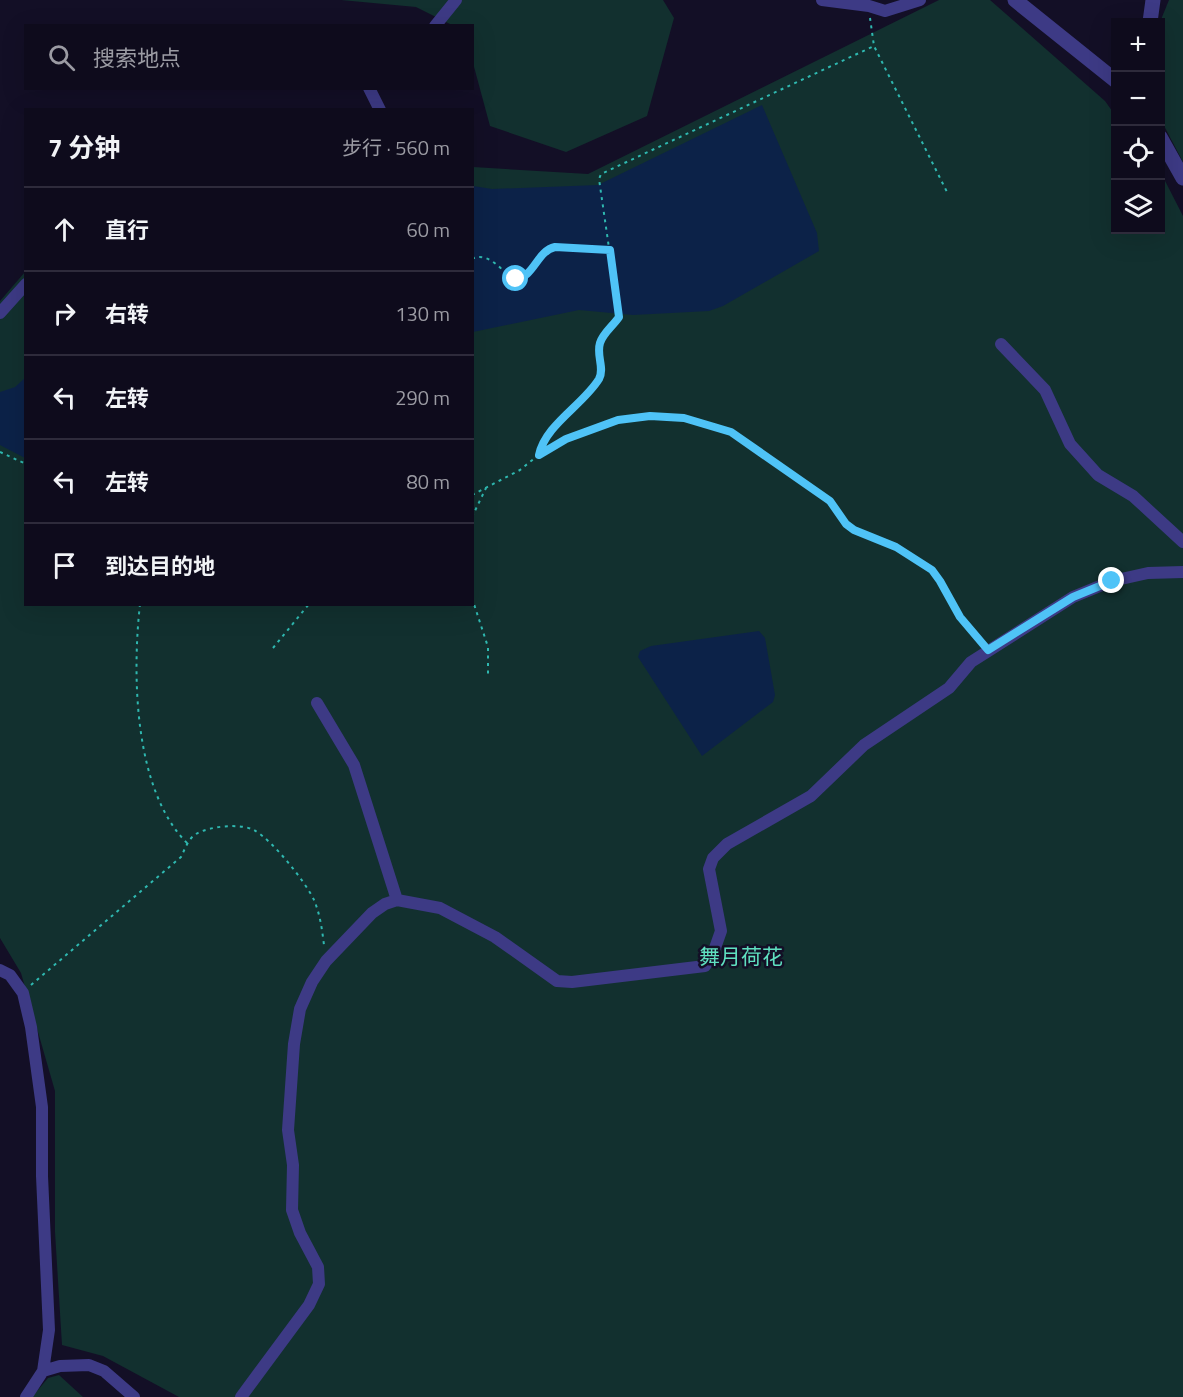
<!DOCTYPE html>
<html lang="zh">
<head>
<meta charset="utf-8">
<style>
  :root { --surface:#0e0b1c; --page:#171425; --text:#f1f3f6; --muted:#9b9ba3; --line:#2e2b3b }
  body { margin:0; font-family:"Titillium Web","Noto Sans SC",sans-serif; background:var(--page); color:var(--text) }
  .controls { position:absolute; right:18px; top:18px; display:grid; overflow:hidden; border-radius:0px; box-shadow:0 6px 24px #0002 }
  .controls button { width:54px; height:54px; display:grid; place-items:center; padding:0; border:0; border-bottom:2px solid var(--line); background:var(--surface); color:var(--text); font:30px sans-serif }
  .stop { position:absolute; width:18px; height:18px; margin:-14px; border:4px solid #4fc3f7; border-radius:50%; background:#fff }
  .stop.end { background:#4fc3f7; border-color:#fff; box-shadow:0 2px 6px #0008 }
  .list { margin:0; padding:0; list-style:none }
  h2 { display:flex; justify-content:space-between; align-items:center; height:78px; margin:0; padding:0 24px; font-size:26px }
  h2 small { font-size:20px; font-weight:400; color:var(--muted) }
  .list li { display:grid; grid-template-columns:39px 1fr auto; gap:18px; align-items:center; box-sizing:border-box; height:84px; padding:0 24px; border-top:2px solid var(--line) }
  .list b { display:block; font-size:22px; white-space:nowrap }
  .list em { font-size:20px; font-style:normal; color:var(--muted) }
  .icon { flex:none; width:33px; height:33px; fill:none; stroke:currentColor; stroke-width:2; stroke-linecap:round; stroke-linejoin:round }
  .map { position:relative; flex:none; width:1183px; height:1397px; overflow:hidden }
  .search { position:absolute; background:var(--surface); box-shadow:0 6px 24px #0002; left:24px; top:24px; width:450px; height:66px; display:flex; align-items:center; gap:15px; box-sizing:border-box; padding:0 21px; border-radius:0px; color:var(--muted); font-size:22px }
  .panel { position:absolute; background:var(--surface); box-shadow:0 6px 24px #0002; left:24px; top:108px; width:450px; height:498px; border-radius:0px }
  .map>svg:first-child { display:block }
  .green { fill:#12302f }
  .water { fill:#0c2248 }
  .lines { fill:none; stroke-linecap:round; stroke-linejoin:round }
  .path { stroke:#2fb8b0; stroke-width:2; stroke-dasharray:3 4.5; stroke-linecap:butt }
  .minor { stroke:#3d3a85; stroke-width:12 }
  .tertiary { stroke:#3d3a85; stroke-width:15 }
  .route { stroke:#4fc3f7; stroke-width:8 }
  .labels { text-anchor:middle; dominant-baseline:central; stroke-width:5; stroke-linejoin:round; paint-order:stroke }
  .park-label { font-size:21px; fill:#5fe0c0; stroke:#130f26 }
</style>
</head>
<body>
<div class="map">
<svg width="1183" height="1397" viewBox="0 0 1183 1397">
  <rect width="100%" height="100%" fill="#130f26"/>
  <path class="green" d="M341 0H663L674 18 647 116 566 152 490 126 473 63 472 26 452 25 416 7Z
    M939 0H990L1105 101 1115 115 1116 230H1160L1161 173 1183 216V1397H179L103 1356 62 1345 55 1232V1091L21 973 0 938V301L25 272 26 604H472L473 167 588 174Z
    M1169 0H1183V162L1161 120 1160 22Z
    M59 1375 83 1397H32L48 1378Z"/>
  <path class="water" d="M762 105 817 233 819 251 723 306 709 311 633 315 579 310 473 332V186L492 189 598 185Z
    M25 378V458L0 445V392L15 387Z
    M759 631 765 638 775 695 773 702 702 756 638 657 640 651 651 646Z"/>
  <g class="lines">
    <path class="path" d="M870 18 874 46 947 192
      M472 259C487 251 501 269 511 278 532 283 537 252 555 247L610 250
      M0 452 26 464
      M539 455C545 426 583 405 599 379 605 368 596 356 600 343 603 333 613 326 619 317L599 179 601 174 874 46
      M472 495 520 470 536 457 566 439 618 420 650 416 684 418 707 423 731 432 830 501 846 524 854 530 896 547 932 570 940 581 960 617 981 643
      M472 517 486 488
      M472 598 488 647V674
      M140 604C132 676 134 790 187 843
      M273 648 309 604
      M31 985 181 857C185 849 188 839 196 834 210 826 240 823 254 830 272 840 305 881 314 900 320 914 322 929 324 945"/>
    <path class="minor" d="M822 0 869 6 885 11 920 0
      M435 26 456 0
      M369 88 380 110
      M0 313 26 284
      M1001 344 1045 390 1070 444 1098 475 1133 496 1183 542
      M317 703 354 765 397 900
      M0 970 10 975 23 993 31 1027 42 1107V1176L49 1330 43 1371
      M26 1397 43 1371 60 1366 89 1365 104 1371 134 1397
      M241 1397 309 1305 319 1284 318 1267 300 1233 292 1210 293 1165 288 1130 294 1044 300 1009 312 982 326 961 372 913 385 904 397 900 440 908 495 937 557 981 572 982 705 966 715 948 721 931 709 869 713 858 727 844 811 796 864 745 949 688 971 662 1073 597 1112 581 1148 573 1183 572"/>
    <path class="tertiary" d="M1015 0 1116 81
      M1150 22 1153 0
      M1160 137 1183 178"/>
  </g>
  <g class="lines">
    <path class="route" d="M516 279C534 277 537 251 555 247L610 250 619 317C613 326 603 333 600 343 596 356 605 368 599 379 583 405 545 425 539 455L566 439 618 420 650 416 684 418 731 432 830 501 846 524 854 530 896 547 932 570 940 581 960 617 988 650 1073 597 1112 581"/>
  </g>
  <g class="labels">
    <g class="park-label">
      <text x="741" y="956">舞月荷花</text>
    </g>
  </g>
</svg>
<div class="controls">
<button>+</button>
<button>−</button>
<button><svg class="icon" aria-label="locate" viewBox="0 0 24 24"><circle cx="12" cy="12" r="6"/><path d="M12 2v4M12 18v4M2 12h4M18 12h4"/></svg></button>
<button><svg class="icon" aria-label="layers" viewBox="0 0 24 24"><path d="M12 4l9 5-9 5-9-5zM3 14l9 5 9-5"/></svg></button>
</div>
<div class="stop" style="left:516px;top:279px"></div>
<div class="stop end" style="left:1112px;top:581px"></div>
<div class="search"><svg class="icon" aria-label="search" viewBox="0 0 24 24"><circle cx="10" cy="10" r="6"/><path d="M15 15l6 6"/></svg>搜索地点</div>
<section class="panel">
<h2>7 分钟<small>步行 · 560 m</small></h2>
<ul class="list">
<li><svg class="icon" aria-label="ahead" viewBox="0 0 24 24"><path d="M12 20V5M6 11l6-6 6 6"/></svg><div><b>直行</b></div><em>60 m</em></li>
<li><svg class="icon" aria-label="right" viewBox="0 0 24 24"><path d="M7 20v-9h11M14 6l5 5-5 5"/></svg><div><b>右转</b></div><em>130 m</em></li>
<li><svg class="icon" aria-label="left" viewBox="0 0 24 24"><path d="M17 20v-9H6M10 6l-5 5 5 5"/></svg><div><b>左转</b></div><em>290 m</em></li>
<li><svg class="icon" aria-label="left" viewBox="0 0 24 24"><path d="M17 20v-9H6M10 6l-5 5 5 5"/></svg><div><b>左转</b></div><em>80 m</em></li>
<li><svg class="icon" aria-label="arrive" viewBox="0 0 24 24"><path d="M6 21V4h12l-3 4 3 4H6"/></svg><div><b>到达目的地</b></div></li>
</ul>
</section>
</div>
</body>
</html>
